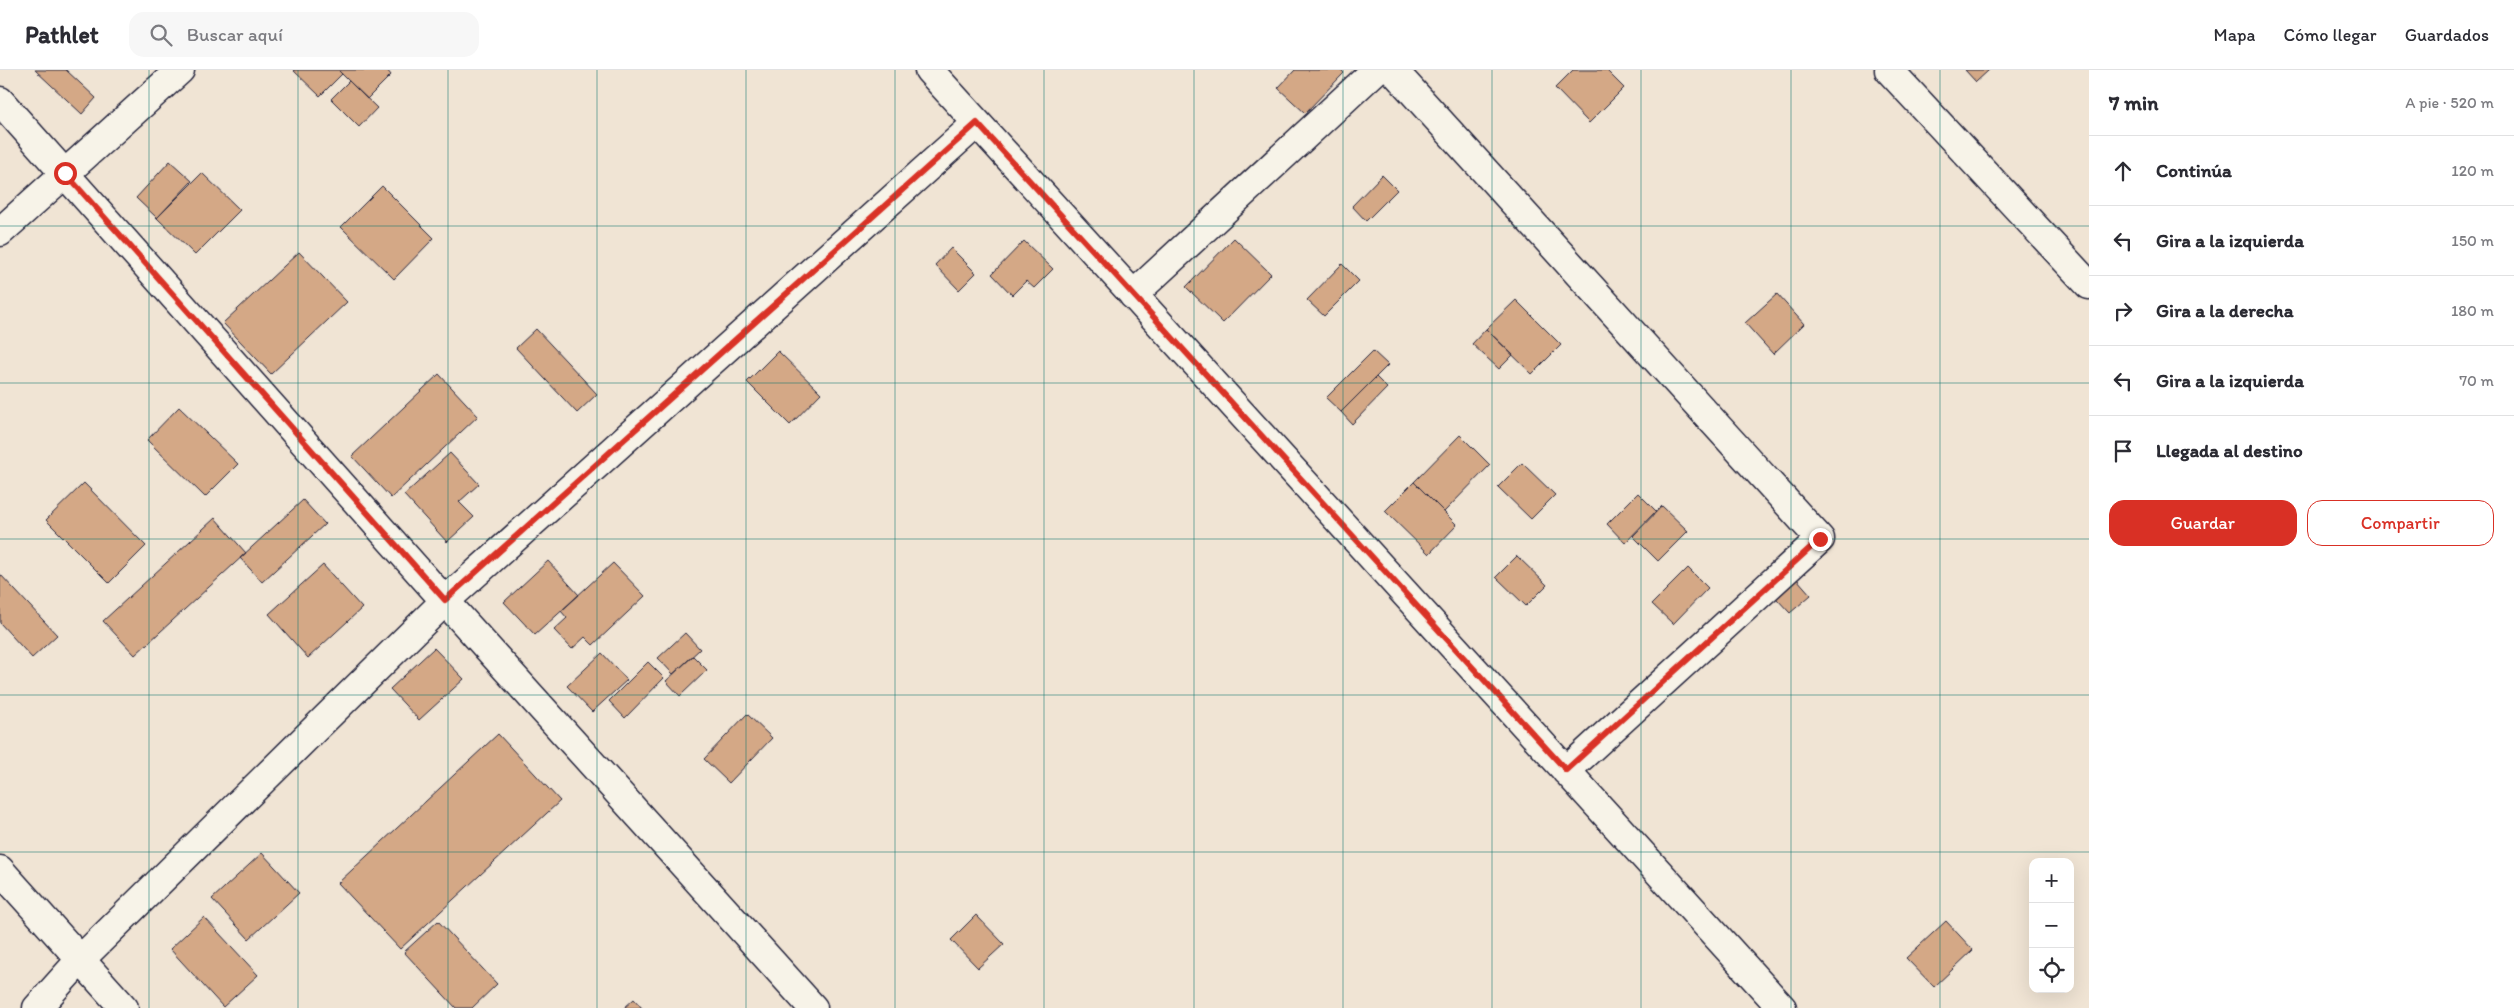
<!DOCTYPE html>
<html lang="es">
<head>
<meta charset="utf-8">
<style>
  :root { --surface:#fff; --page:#f7f7f7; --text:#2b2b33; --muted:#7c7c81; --line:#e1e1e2; --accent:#d93025 }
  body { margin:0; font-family:Itim,sans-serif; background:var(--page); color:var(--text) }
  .controls { position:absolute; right:15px; bottom:15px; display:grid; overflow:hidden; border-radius:10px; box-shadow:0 5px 20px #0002 }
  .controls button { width:45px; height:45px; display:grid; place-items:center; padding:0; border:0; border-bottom:1px solid var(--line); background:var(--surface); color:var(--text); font:25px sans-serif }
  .stop { position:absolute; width:15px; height:15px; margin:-11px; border:4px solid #d93025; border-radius:50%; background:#fff }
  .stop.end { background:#d93025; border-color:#fff; box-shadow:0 1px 5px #0008 }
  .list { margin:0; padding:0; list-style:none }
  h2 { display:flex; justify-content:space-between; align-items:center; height:65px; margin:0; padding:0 20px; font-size:21px }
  h2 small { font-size:16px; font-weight:400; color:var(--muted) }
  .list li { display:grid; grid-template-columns:32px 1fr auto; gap:15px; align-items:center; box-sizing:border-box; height:70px; padding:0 20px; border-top:1px solid var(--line) }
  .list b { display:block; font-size:19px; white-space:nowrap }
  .list em { font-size:16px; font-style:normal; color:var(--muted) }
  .actions { display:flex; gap:10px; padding:15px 20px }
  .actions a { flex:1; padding:11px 0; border:1px solid var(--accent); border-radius:15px; text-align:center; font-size:18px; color:var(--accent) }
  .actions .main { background:var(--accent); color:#fff }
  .icon { flex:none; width:28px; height:28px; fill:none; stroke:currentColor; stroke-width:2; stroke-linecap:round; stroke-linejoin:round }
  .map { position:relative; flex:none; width:2089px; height:938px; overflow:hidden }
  header { display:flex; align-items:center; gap:30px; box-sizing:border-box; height:70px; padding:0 25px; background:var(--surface); border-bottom:1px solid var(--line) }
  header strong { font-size:24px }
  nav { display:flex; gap:28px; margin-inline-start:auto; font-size:18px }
  .search { width:350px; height:45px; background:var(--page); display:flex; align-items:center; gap:12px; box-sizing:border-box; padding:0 18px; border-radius:15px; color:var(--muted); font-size:19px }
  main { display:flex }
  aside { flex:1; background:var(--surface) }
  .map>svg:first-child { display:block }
  .building { fill:#d4a886; stroke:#22223b }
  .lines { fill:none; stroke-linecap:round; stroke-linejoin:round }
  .minor-casing { stroke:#22223b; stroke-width:31 }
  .minor { stroke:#f7f3e8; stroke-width:28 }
  .route { stroke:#d93025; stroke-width:6 }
  .grid { fill:none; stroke:#0f766e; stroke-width:1; stroke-opacity:0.55 }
</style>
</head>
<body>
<header>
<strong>Pathlet</strong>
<div class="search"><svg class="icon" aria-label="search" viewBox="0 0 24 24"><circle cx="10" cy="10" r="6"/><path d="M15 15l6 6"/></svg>Buscar aquí</div>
<nav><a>Mapa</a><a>Cómo llegar</a><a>Guardados</a></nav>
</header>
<main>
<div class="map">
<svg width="2089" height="938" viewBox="0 0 2089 938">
  <rect width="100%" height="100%" fill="#f0e4d4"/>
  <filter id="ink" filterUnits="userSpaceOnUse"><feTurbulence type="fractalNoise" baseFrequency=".02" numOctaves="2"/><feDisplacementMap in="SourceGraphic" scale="10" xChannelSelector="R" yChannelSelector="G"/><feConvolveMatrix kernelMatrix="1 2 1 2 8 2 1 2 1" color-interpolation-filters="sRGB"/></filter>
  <g filter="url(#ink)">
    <path class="building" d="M35 0H66L96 28 82 44Z
      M293 0H338L342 4 320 26Z
      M338 0H387L391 5 367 29Z
      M1295 0H1341L1344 3 1305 43 1278 18Z
      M1573 0H1606L1624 18 1589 53 1555 18Z
      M1965 0H1989L1976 12Z
      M349 11 377 38 359 57 331 29Z
      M170 91 192 111 157 148 136 128Z
      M202 103 240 140 195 185 157 148Z
      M1382 105 1397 120 1366 151 1352 136Z
      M382 116 434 168 394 209 341 157Z
      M1234 168 1271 204 1223 253 1186 217Z
      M1024 171 1053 199 1034 218 1026 211 1012 225 992 204Z
      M951 178 976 203 959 220 935 195Z
      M299 182 347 232 271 304 223 253Z
      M1342 194 1359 211 1324 246 1307 230Z
      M1777 224 1804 254 1773 284 1745 253Z
      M1516 230 1561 275 1532 304 1486 259Z
      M536 259 597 324 577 343 516 278Z
      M1486 259 1513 285 1499 299 1472 274Z
      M778 281 821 323 790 355 747 312Z
      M1373 281 1388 295 1341 342 1326 328Z
      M439 304 478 346 391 428 352 386Z
      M1376 307 1387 318 1352 354 1341 342Z
      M179 337 238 394 205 427 147 370Z
      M1460 365 1490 395 1444 442 1414 412Z
      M450 383 479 414 459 432 474 447 447 472 404 425Z
      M1522 393 1555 425 1531 449 1498 417Z
      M1414 412 1457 455 1429 484 1385 441Z
      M84 413 146 476 109 513 46 450Z
      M1638 423 1656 441 1625 473 1607 454Z
      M303 430 325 454 262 512 240 488Z
      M1662 436 1688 461 1658 491 1633 466Z
      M215 448 246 483 135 585 103 551Z
      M1517 486 1547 515 1526 536 1496 507Z
      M548 491 579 525 535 565 504 532Z
      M613 493 645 526 593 575 585 567 572 579 554 560 567 548 561 541Z
      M323 495 362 538 308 588 269 544Z
      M1688 498 1708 518 1673 554 1652 534Z
      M0 504 57 565 32 588 0 553Z
      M1797 509 1811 525 1790 543 1776 528Z
      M685 563 700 579 673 604 658 588Z
      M434 578 464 609 419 650 390 619Z
      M602 583 627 610 592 642 567 616Z
      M693 586 707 600 680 626 666 611Z
      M648 592 664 608 625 648 609 631Z
      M747 644 772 668 729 713 704 689Z
      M498 664 560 731 400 879 338 813Z
      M262 783 299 823 249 869 212 829Z
      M976 845 1004 874 978 898 951 870Z
      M204 847 258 905 223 937 170 879Z
      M438 851 497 914 472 938H456L404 882Z
      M1946 851 1973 880 1934 917 1906 888Z
      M634 929 642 938H624Z"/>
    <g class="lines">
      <defs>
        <path id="minor" d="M929 0 1782 938
          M1393 0 1820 469 1566 701
          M1889 0 2089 215
          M0 31 445 531 813 938
          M0 162 180 0
          M1133 225 1376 0
          M0 800 124 938
          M37 938 81 889 445 531 977 53"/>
      </defs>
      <use href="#minor" class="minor-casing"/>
      <use href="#minor" class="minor"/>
    </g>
  </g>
  <g class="lines" filter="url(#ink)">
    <path class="route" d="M65 103 445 530 977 53 1566 700 1820 469"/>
  </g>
  <path class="grid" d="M149 0V938M298 0V938M448 0V938M597 0V938M746 0V938M895 0V938M1044 0V938M1194 0V938M1343 0V938M1492 0V938M1641 0V938M1791 0V938M1940 0V938M0 156H2089M0 313H2089M0 469H2089M0 625H2089M0 782H2089"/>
</svg>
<div class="controls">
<button>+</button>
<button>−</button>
<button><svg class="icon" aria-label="locate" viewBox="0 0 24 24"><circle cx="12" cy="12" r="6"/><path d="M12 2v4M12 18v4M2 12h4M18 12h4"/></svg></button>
</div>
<div class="stop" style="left:65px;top:103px"></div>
<div class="stop end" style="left:1820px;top:469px"></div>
</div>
<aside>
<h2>7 min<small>A pie · 520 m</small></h2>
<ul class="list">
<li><svg class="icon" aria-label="ahead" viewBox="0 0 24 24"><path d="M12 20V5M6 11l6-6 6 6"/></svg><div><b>Continúa</b></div><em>120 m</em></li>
<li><svg class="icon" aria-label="left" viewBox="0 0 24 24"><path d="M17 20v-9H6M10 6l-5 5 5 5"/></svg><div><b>Gira a la izquierda</b></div><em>150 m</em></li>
<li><svg class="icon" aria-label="right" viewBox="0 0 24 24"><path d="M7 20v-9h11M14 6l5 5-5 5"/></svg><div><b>Gira a la derecha</b></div><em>180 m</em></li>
<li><svg class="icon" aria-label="left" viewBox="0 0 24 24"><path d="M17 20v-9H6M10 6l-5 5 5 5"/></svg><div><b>Gira a la izquierda</b></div><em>70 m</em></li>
<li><svg class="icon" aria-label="arrive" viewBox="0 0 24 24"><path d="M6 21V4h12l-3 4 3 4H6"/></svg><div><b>Llegada al destino</b></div></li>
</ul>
<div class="actions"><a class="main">Guardar</a><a>Compartir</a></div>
</aside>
</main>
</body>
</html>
